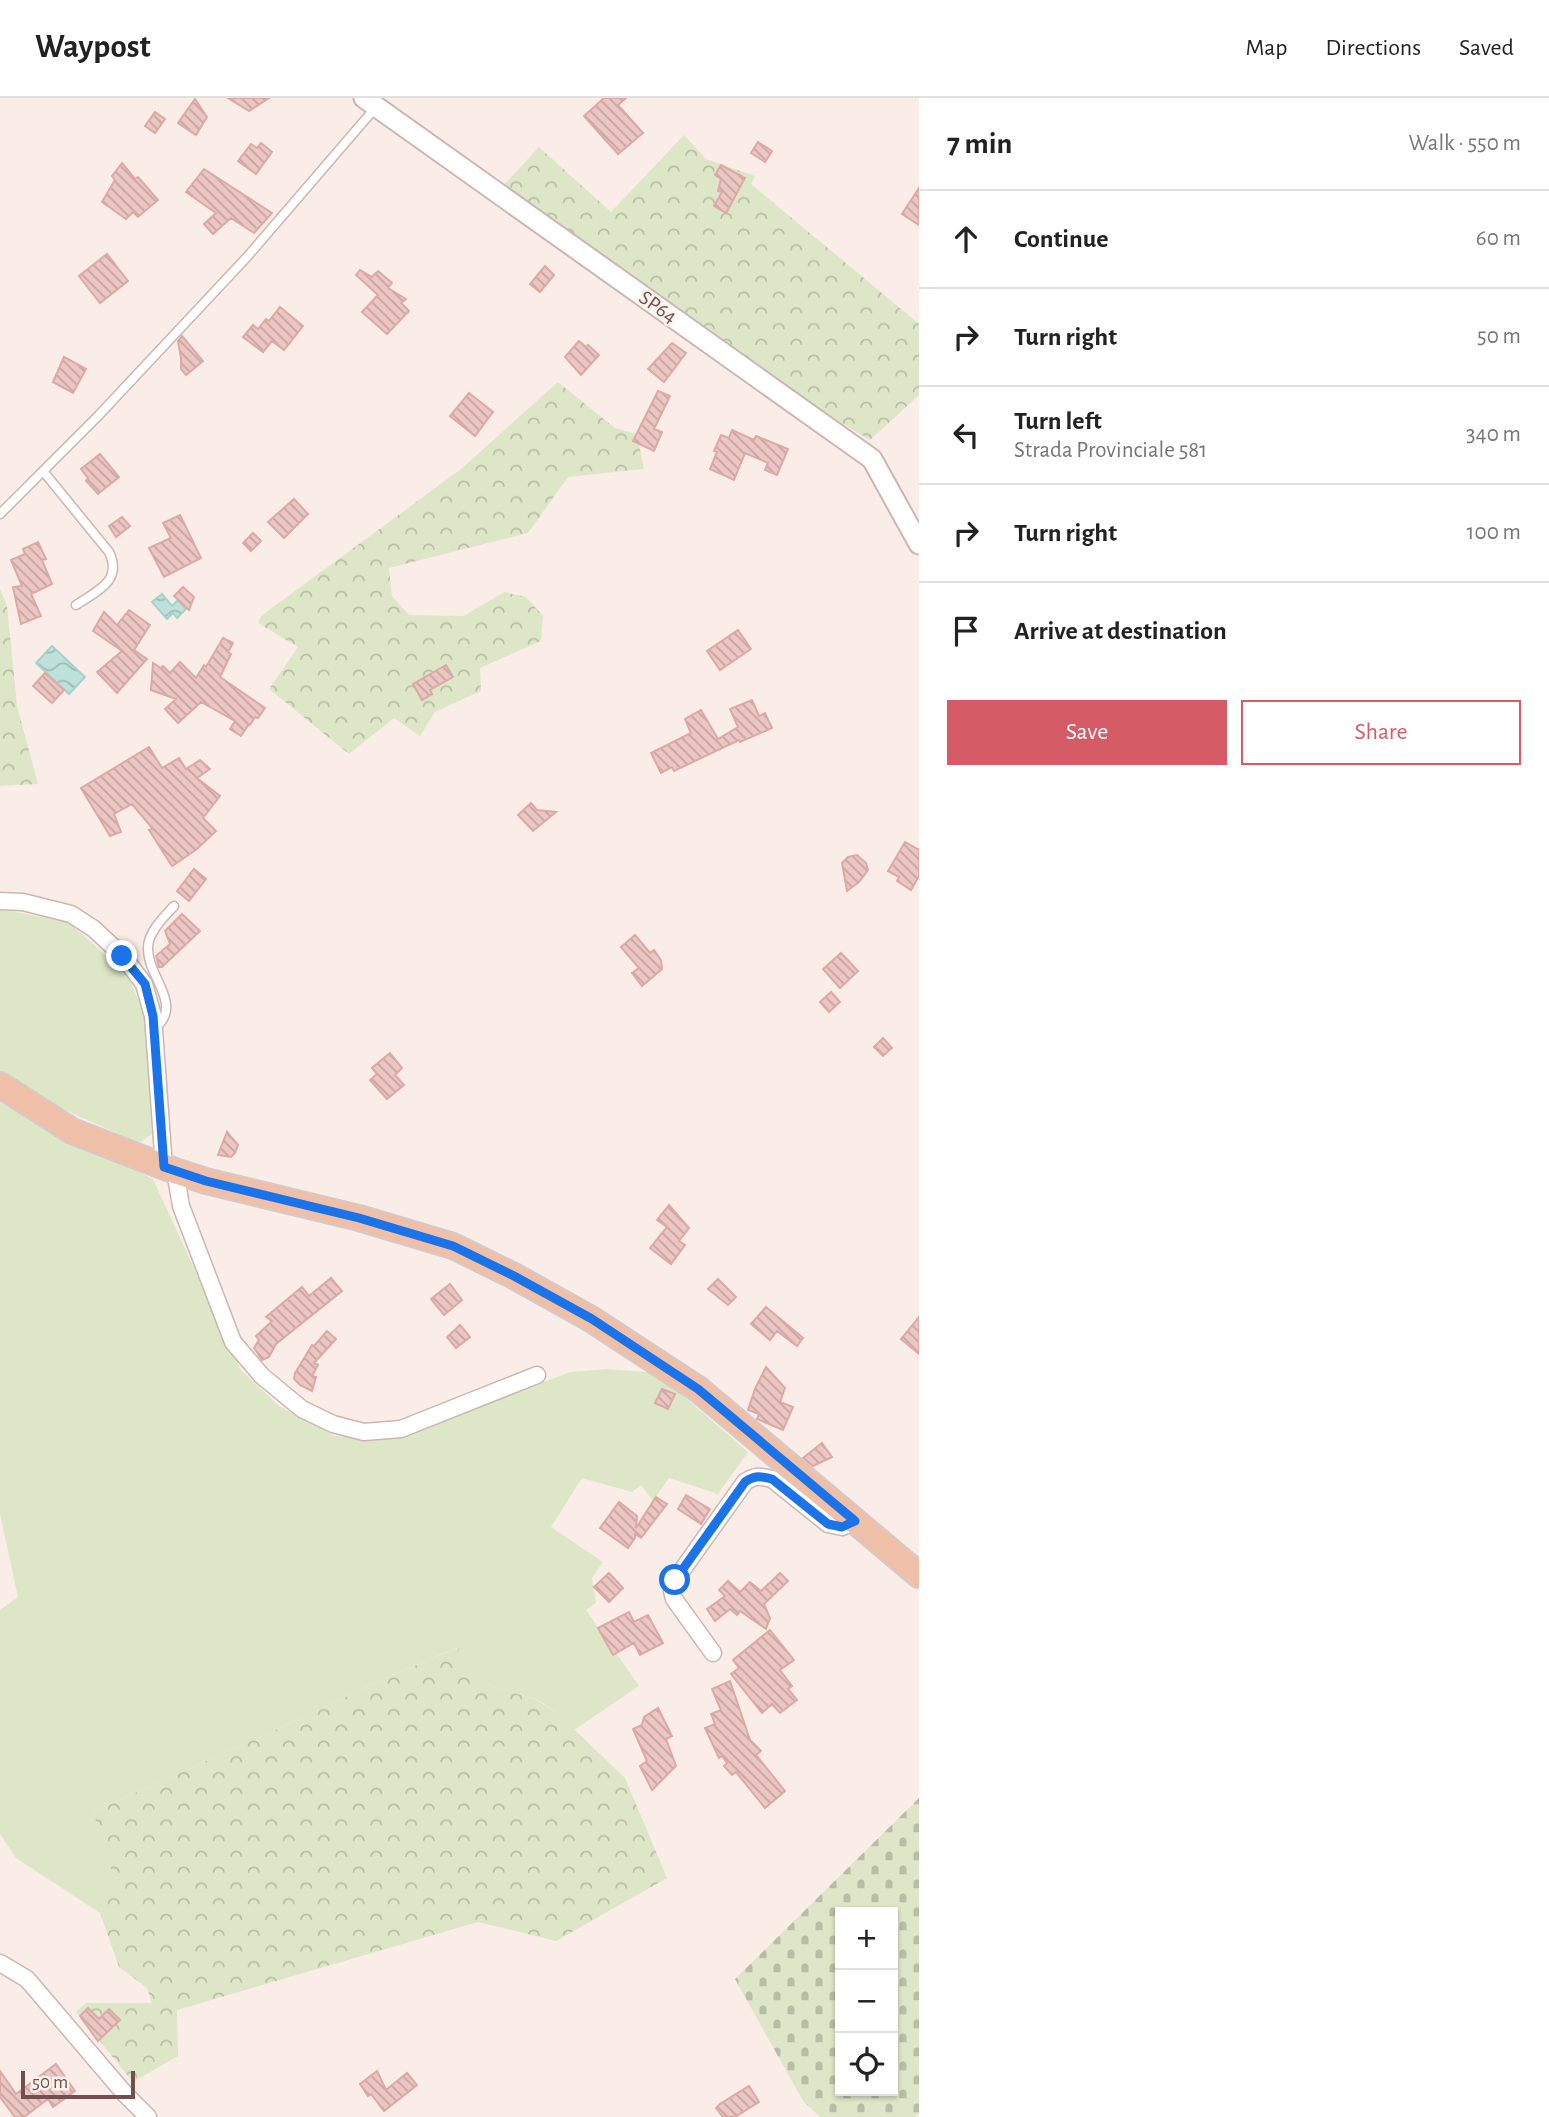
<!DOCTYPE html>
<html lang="en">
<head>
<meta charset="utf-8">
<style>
  :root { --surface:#fff; --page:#f6f6f6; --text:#222; --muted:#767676; --line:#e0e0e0; --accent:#d55c67 }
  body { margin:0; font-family:"Alegreya Sans",sans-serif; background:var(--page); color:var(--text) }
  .controls { position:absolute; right:21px; bottom:21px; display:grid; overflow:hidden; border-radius:0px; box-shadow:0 2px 5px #0004 }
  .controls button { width:63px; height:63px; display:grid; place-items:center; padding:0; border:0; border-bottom:2px solid var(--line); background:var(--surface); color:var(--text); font:35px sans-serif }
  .scale { position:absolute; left:21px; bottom:18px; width:114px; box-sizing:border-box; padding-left:7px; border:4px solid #71504f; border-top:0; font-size:19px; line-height:24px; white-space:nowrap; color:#71504f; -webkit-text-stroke:5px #fdf2ee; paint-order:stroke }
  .stop { position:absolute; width:21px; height:21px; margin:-16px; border:5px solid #1a73e8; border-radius:50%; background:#fff }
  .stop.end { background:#1a73e8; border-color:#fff; box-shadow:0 2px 7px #0008 }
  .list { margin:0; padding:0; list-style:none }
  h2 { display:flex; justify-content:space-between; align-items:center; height:91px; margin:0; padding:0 28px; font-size:30px }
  h2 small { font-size:23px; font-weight:400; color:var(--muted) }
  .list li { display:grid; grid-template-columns:46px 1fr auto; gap:21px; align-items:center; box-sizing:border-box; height:98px; padding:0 28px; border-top:2px solid var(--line) }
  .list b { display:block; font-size:26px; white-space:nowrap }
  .list p { margin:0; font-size:23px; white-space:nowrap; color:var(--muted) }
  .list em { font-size:23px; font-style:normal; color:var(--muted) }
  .actions { display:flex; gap:14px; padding:21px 28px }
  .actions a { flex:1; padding:16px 0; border:2px solid var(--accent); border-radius:0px; text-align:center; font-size:24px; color:var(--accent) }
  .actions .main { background:var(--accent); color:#fff }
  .icon { flex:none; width:38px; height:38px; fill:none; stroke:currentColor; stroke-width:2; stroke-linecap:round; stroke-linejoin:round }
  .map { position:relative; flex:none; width:919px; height:2019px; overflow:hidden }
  header { display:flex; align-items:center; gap:42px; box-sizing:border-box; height:98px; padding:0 35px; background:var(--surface); border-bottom:2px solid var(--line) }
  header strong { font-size:33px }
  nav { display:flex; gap:38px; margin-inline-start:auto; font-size:24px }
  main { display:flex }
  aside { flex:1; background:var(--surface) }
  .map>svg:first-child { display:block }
  .green { fill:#dee6c8 }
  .forest { fill:url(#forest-crowns) }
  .cemetery { fill:url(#cemetery-stones); fill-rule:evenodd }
  .water { fill:url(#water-waves); stroke:#a6d2cb; stroke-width:2 }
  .building { fill:url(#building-back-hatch); stroke:#dda9a5; stroke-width:2 }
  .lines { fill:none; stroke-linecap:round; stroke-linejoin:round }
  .service-casing { stroke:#cdb5b2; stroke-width:11 }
  .minor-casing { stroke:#cdb5b2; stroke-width:19 }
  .tertiary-casing { stroke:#cdb5b2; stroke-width:23 }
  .primary-casing { stroke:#d4caca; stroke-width:28 }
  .service { stroke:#fff; stroke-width:8 }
  .minor { stroke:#fff; stroke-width:16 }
  .tertiary { stroke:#fff; stroke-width:19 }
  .primary { stroke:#f0bfa8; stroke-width:24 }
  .route { stroke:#1a73e8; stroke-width:9 }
  .labels { text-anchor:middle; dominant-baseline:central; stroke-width:5; stroke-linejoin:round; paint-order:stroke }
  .street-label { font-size:21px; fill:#71504f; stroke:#fdf2ee }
</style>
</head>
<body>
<header>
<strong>Waypost</strong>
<nav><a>Map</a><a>Directions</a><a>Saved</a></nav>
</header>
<main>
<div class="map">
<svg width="919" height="2019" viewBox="0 0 919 2019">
  <defs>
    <pattern id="forest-crowns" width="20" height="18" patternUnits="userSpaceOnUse" patternTransform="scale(1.75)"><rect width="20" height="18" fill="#dee6c8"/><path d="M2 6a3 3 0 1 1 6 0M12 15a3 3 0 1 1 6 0" fill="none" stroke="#b8bda5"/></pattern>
    <pattern id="cemetery-stones" width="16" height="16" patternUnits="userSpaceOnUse" patternTransform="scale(1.75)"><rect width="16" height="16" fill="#dee6c8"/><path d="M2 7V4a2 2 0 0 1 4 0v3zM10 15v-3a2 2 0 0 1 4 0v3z" fill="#b8bda5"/></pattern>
    <pattern id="water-waves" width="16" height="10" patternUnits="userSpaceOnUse" patternTransform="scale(1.75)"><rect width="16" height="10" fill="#bfe1db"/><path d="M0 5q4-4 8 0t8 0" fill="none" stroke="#a0b9b4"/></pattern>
    <pattern id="building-back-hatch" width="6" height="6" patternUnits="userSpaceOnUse" patternTransform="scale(1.75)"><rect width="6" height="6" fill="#ecc6c3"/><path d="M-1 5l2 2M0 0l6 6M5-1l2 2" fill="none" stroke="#c4a3a1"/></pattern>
  </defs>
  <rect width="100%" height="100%" fill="#faede8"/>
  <path class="green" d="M0 811 68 824 127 876 144 915 152 1036 139 1045 31 997 0 975Z
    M0 1004 153 1081 241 1272 279 1308 335 1338 395 1341 570 1274 607 1271 657 1275 748 1354 718 1396 669 1380 653 1403 641 1387 632 1394 582 1380 551 1429 603 1464 592 1480 596 1505 586 1512 639 1588 574 1632 557 1615 536 1601 491 1588 458 1553 459 1549 381 1582 289 1626 93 1714 114 1776 100 1815 16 1760 0 1736V1512L18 1499 0 1416Z"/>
  <path class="forest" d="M684 37 706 61 755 78 751 86 919 226V297L870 342 726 257 503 88 539 49 611 114Z
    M558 284 615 330 637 336 644 371 568 379 528 435 389 470 392 498 409 517 464 518 504 494 526 499 543 518 541 543 480 570 481 593 435 614 420 638 394 620 349 656 269 591 298 549 258 525 261 518 461 371Z
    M0 491 7 508 17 608 38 686 0 688Z
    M460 1549 458 1553 491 1588 535 1601 557 1615 625 1680 667 1780 556 1843 478 1824 177 1912 178 1958 133 1984 76 1914 86 1905H152L147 1890 119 1869 100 1815 113 1776 93 1714 289 1626 381 1582Z"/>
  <path class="cemetery" d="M919 1700V2015L915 2019H820L803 2003 735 1881ZM840 1814H893V1993H840Z"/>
  <path class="water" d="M162 496 172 508 178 502 186 511 177 520 173 515 167 521 152 504Z
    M52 548 85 579 69 596 36 565Z"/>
  <path class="building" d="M228 0H269L249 13Z
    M604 0H626L618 7 643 35 618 56 584 18Z
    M195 1 207 19 196 37 178 25Z
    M155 14 165 21 155 35 145 28Z
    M758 44 772 53 765 64 751 55Z
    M261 45 272 54 256 76 238 63 251 46 257 50Z
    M122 65 135 81 138 79 158 102 138 119 133 114 126 121 102 104 115 82 112 78Z
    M721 67 745 80 726 115 714 108 722 94 718 93 721 81 715 77Z
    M204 71 272 115 254 135 231 120 213 136 204 126 216 115 186 94Z
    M919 90V127L902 116Z
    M107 156 128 183 100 205 79 178Z
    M545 168 554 177 540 194 530 186Z
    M360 172 372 179 378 173 392 185 388 190 406 201 401 205 409 213 387 236 362 214 378 197 356 177Z
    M280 209 303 228 284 252 272 243 263 254 243 239 253 227 258 231 266 221 269 223Z
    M182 238 203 263 186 277 181 271V260L178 243Z
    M579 243 586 249 588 247 599 257 581 277 565 259Z
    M672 245 686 255 664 284 648 271Z
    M64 259 86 271 73 295 53 284Z
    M658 293 670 298 654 331 662 334 654 353 633 343Z
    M469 295 493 314 475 338 450 318Z
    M732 332 754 342 756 338 788 351 777 377 765 372 768 365 745 355 734 382 710 371 717 354 714 353 721 337 729 340Z
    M100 356 119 379 98 396 86 383 88 380 81 371Z
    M294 401 308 416 284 440 268 424Z
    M180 417 201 460 164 479 149 450 171 440 163 425Z
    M122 419 130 428 116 439 109 428Z
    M253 435 261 443 251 453 243 445Z
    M38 444 46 461 42 462 52 486 31 496 41 518 21 526 13 489 22 488 11 462 25 456 23 451Z
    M183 489 194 499 189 512 174 498Z
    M129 512 150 527 134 552 147 561 117 595 97 574 122 553 93 533 104 514 117 527Z
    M738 532 751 551 720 572 707 553Z
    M223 540 233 545 228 554 231 556 220 579 265 610 258 620 255 619 250 627 249 626 241 638 230 631 235 623 201 604 178 625 165 611 176 601 151 592 153 565 161 570 163 568 170 575 180 564 196 580 204 567 206 569Z
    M446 567 453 579 430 592 432 596 422 602 413 586Z
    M45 575 64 592 52 605 33 588Z
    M752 602 759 618 765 615 772 630 740 644 739 642 674 673 672 669 661 675 651 655 691 635 685 621 701 612 718 641 738 629 730 611Z
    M149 649 162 670 179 660 186 671 200 662 210 671 197 680 220 698 203 720 216 733 197 751 172 768 149 732 153 731 132 706 114 716 121 734 110 738 81 690Z
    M531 705 537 712 556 714 533 733 518 717Z
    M905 744 919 752V778L911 792 897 783 899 779 888 773Z
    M857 757 866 765 868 772 859 784 847 793 842 765 848 759Z
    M194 771 206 781 189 803 177 793Z
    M182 816 200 833 162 869H159L156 858 170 846 165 833Z
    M635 837 650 855 654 852 661 862 662 871 642 888 632 875 639 870 621 849Z
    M841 855 858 873 840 890 823 871Z
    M831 894 840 904 829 914 820 904Z
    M883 940 892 950 883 958 874 949Z
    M390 955 402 970 395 977 404 987 387 1001 370 982 377 976 372 970Z
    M227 1034 238 1047 235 1055 231 1059 218 1057Z
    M669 1107 689 1130 679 1143 685 1147 671 1166 650 1150 667 1129 657 1122Z
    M331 1180 342 1193 276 1246 269 1259 262 1262 254 1250 259 1242 256 1238 272 1223 266 1219 302 1189 309 1198Z
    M718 1181 736 1199 728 1207 708 1191Z
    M450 1186 462 1202 444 1217 431 1201Z
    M766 1209 803 1240 797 1248 777 1233 770 1242 751 1226Z
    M919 1219V1256L901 1241Z
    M460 1227 470 1239 456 1250 447 1239Z
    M327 1233 336 1241 314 1265 318 1267 312 1278 316 1279 312 1293 300 1287 294 1281 295 1275 312 1247 314 1248Z
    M766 1269 785 1290 780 1304 793 1309 783 1332 757 1321 759 1316 748 1312 755 1291Z
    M662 1291 675 1296 668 1311 655 1305Z
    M822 1345 832 1359 813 1368 803 1360Z
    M686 1397 710 1411 701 1426 678 1411Z
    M656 1399 667 1406 641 1440 635 1436V1440L628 1450 600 1430 619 1404 637 1418 636 1430Z
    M609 1475 623 1490 609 1504 594 1489Z
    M780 1475 788 1483 764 1506 770 1520 766 1531 740 1513 737 1517 730 1511 715 1523 707 1511 725 1498 719 1492 728 1483 740 1494 750 1484 761 1493Z
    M629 1514 634 1524 648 1517 663 1545 640 1557 634 1545 613 1557 598 1530Z
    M770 1532 794 1562 780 1572 792 1588 788 1591 797 1602 780 1615 772 1606 762 1615 731 1576 739 1570 733 1562Z
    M730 1583 750 1642 761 1653 756 1657 785 1693 765 1710 736 1674 732 1677 724 1668 727 1665 722 1658 719 1660 705 1630 715 1626 711 1616 721 1612 712 1591Z
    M658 1610 672 1638 666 1641 676 1668 652 1692 640 1668 647 1663 633 1631 642 1627 644 1619Z
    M88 1910 99 1921 109 1911 120 1922 98 1943 80 1918Z
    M56 1966 75 1993 53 2009 48 2001 24 2019H15L0 1999V1973L16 1996Z
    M377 1973 386 1992 407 1975 417 1987 384 2013 371 1996 368 1998 360 1986Z
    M749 1988 759 2004 735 2019H723L716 2010 720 2006Z"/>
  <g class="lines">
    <defs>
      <path id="service" d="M43 373 109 454C123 483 97 493 76 507
        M0 416 99 317 247 159 376 9
        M154 931C185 907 147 879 148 850 148 834 164 819 174 808"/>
      <path id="minor" d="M0 803 23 804 71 816 94 831 123 858 144 886 153 918 164 1069
        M175 1073 181 1108 233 1244 262 1278 302 1311 333 1326 364 1334 401 1331 537 1277
        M713 1555 674 1501 672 1493 675 1482 745 1384C755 1377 760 1378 772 1381L828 1426 842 1429 855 1423
        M0 1865 27 1881 125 1996 148 2019"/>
      <path id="tertiary" d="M364 0 872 361 919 446"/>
      <path id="primary" d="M0 987 72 1033 175 1073 206 1083 359 1120 453 1148 514 1178 591 1221 698 1291 919 1477"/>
    </defs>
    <use href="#service" class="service-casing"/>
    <use href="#minor" class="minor-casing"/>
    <use href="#tertiary" class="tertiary-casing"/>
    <use href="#primary" class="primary-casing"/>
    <use href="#service" class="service"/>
    <use href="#minor" class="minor"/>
    <use href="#tertiary" class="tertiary"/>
    <use href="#primary" class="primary"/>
  </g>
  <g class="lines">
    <path class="route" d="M122 858 145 886 153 918 164 1069 206 1083 359 1120 453 1148 514 1178 592 1221 698 1291 855 1423 842 1429 828 1426 772 1381C760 1378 755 1377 745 1384L675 1482"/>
  </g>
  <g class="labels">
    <g class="street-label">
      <text transform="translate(658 209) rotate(35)">SP64</text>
    </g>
  </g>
</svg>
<div class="controls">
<button>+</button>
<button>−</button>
<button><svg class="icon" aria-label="locate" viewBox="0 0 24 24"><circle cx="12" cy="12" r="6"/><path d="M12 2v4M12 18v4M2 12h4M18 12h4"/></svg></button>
</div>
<div class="scale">50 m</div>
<div class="stop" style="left:675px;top:1482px"></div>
<div class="stop end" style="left:122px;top:858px"></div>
</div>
<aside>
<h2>7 min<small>Walk · 550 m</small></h2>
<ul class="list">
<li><svg class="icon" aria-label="ahead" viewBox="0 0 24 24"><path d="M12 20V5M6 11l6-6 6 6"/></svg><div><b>Continue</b></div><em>60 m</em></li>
<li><svg class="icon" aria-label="right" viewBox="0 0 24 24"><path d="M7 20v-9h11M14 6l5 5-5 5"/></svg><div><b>Turn right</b></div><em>50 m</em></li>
<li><svg class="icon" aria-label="left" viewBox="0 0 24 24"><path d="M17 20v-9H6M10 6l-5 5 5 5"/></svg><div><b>Turn left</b><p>Strada Provinciale 581</p></div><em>340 m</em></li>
<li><svg class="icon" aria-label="right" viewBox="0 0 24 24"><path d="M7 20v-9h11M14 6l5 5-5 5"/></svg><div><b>Turn right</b></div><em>100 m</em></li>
<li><svg class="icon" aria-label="arrive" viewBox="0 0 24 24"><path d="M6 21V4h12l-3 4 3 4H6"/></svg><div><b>Arrive at destination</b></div></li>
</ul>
<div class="actions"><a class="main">Save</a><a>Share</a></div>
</aside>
</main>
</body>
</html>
